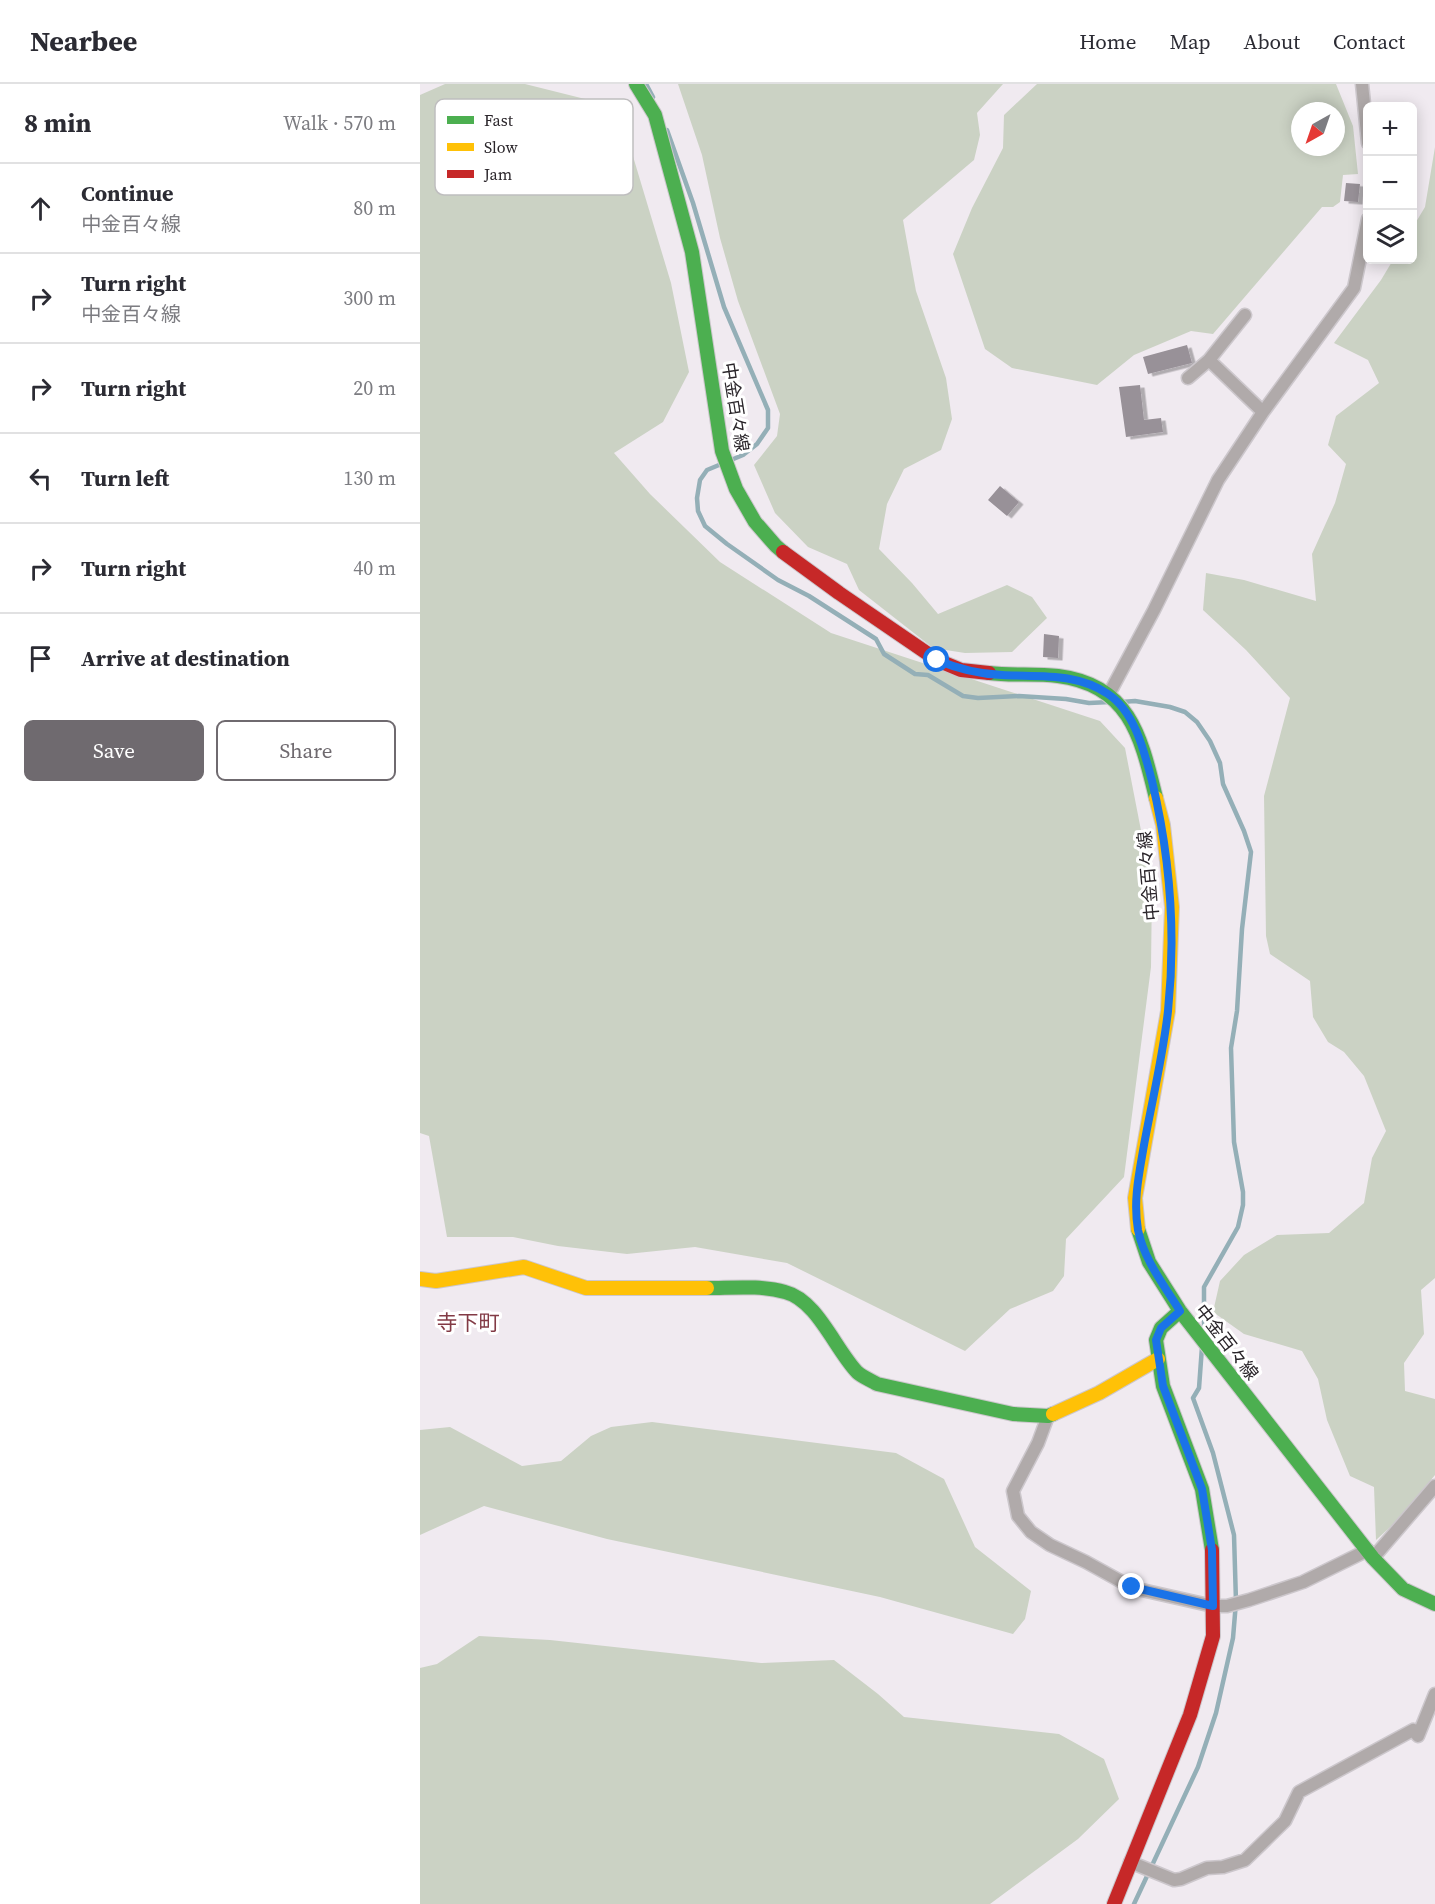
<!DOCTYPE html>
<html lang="en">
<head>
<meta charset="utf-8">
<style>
  :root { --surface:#fff; --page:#f2f2f3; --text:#2b2b33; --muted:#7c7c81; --line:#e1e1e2; --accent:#6f6a6f }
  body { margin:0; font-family:"Source Serif 4","Noto Sans JP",serif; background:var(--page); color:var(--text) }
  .controls { position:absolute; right:18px; top:18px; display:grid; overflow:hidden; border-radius:9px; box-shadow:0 3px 15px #0003 }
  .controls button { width:54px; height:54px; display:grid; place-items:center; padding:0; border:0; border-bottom:2px solid var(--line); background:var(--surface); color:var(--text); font:30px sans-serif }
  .compass { position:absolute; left:871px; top:18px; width:54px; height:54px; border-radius:50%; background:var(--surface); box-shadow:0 3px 15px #0003; rotate:220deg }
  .stop { position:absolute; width:18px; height:18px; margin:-14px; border:4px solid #1a73e8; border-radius:50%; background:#fff }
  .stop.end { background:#1a73e8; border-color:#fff; box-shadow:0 2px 6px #0008 }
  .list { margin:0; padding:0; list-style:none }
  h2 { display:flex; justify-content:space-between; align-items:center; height:78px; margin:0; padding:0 24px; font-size:26px }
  h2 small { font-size:20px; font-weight:400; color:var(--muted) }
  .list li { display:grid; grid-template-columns:39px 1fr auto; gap:18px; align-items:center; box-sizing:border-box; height:90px; padding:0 24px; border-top:2px solid var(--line) }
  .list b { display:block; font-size:22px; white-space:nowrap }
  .list p { margin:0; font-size:20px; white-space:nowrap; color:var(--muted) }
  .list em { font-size:20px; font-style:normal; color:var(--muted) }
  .actions { display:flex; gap:12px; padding:18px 24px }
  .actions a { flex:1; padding:14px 0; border:2px solid var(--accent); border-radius:9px; text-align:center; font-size:21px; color:var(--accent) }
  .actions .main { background:var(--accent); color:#fff }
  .icon { flex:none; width:33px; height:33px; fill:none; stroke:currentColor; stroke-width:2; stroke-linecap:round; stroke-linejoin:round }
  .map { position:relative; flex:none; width:1015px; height:1820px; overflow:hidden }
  header { display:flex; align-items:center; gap:36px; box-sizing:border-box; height:84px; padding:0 30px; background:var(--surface); border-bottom:2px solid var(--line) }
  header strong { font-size:28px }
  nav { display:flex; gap:33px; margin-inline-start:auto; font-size:21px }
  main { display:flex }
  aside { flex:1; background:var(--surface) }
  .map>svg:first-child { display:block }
  .forest { fill:#cbd2c4; fill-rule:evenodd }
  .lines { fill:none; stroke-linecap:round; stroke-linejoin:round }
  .stream { stroke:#94afb7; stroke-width:4.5 }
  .building { fill:#989198; filter:url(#shadow) }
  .street-casing { stroke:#ccc7cc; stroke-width:15 }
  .fast-casing { stroke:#ccc7cc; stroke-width:16 }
  .slow-casing { stroke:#ccc7cc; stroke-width:16 }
  .jam-casing { stroke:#ccc7cc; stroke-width:16 }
  .street { stroke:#b0aaaa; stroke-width:12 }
  .fast { stroke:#4caf50; stroke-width:14 }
  .slow { stroke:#ffc107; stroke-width:14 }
  .jam { stroke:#c62828; stroke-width:14 }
  .route { stroke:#1a73e8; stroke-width:8 }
  .labels { text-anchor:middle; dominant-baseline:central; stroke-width:6; stroke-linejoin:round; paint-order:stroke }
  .street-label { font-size:18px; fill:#2a252a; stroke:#fff }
  .quarter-label { font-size:21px; fill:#823a45; stroke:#fff }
  .key { fill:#fff; stroke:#bfbebf; stroke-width:1.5 }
  .key-label { font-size:16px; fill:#2a252a }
</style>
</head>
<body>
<header>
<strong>Nearbee</strong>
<nav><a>Home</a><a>Map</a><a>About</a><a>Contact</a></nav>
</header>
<main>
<aside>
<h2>8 min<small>Walk · 570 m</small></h2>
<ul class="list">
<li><svg class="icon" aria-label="ahead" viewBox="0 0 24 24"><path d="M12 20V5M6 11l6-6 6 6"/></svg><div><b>Continue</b><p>中金百々線</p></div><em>80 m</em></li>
<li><svg class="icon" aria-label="right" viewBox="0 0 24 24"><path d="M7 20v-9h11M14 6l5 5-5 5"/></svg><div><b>Turn right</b><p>中金百々線</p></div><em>300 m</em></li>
<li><svg class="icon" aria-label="right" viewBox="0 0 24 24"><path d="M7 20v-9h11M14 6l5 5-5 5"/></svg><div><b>Turn right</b></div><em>20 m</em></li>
<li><svg class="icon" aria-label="left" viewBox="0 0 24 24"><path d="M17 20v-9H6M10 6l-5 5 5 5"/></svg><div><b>Turn left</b></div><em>130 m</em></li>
<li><svg class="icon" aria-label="right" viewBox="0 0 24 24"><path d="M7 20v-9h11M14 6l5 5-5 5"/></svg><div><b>Turn right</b></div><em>40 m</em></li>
<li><svg class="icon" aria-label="arrive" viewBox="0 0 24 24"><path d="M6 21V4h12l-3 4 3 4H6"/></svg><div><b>Arrive at destination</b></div></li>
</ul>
<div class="actions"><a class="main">Save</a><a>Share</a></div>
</aside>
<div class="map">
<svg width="1015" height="1820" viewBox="0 0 1015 1820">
  <defs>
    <filter id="shadow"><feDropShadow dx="4.5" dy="2.5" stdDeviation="0" flood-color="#0004"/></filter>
  </defs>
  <rect width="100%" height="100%" fill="#f0eaf0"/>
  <path class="forest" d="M25 0H105L165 15 212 69 251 199 269 288 243 338 194 369 230 410 300 478 411 549 680 637 705 664 732 803 731 883 704 1093 646 1155 644 1192 633 1207 590 1225 545 1267 367 1179 275 1163 207 1170 138 1162 93 1153H27L9 1052 0 1049V11Z
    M258 0H583L557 29 560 51 554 76 483 136 496 207 526 294 532 335 521 366 484 385 467 420 459 465 492 499 518 530 587 501 612 513 627 534 592 568 545 569 513 564 439 506 427 480 388 463 355 429 334 381 357 352 360 330 318 217 300 154 282 71Z
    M617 0H916L933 42 938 90 923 91 920 118 913 123H902L793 250 771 247 714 271 677 301 592 284 565 265 533 170 552 124 583 64 584 31ZM880 27H916V63H880Z
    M1015 63V1194L1001 1206 1004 1250 984 1279 985 1307 1015 1315V1391L977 1437 956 1456 954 1403 930 1392 907 1336 898 1295 882 1267 824 1250 793 1228 800 1197 824 1171 857 1151 909 1149 944 1119 952 1074 966 1047 944 992 924 968 908 958 893 933 890 897 850 870 846 852 844 712 870 614 826 566 783 526 786 489 824 496 896 517 892 470 915 419 926 380 908 361 916 332 959 299 948 276 914 259 961 196 973 176H992L993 143 1005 123Z
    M232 1338 476 1369 524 1395 555 1463 611 1507 605 1535 593 1550 460 1513 187 1455 64 1422 0 1451V1346L30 1343 102 1382 141 1377 171 1352 191 1343Z
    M59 1552 130 1556 341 1579 414 1576 458 1610 484 1633 639 1650 684 1675 699 1715 658 1755 570 1820H0V1584L17 1580Z"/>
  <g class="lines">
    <path class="stream" d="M226 0 233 13
      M247 46 273 119 304 223 348 326V344L337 360 323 371 287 386 280 396 277 414 278 427 285 442 307 460 358 496 389 512 456 555 464 570 495 590 508 591 543 612 558 614 599 612 646 615 669 619 690 618
      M701 618 715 617 750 623 765 628 777 638 790 657 800 679 803 700 824 747 831 768 822 845 817 927 811 964 814 1058 823 1108V1121L818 1143 784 1203V1248
      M714 1820 778 1683 796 1629 813 1554 816 1518 814 1451 793 1369 773 1314 779 1304 782 1263"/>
  </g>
  <path class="building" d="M926 99 940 100 938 118 924 117Z
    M767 261 772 279 728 290 723 273Z
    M720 301 724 336 741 334 743 348 706 353 699 303Z
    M580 402 599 418 587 432 568 416Z
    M624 550 639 552 638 574 623 573Z"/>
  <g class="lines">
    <defs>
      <path id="street" d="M942 0 948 59
        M789 276 843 328
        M768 294 789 276 825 231
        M689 610 734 526 798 396 843 328 934 204 948 135
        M628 1332 618 1359 593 1407 598 1432 611 1448 630 1461 666 1478 713 1504 793 1522H807L829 1516 883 1498 948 1466
        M953 1474 1015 1402
        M710 1778 754 1796 761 1795 787 1784 803 1783 825 1776 865 1737 879 1708 993 1646 998 1652 1015 1610"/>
      <path id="fast" d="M216 0 235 31 272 168 302 367 316 405 335 438 356 462 363 468
        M569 589C592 592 615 589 638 592 710 601 721 653 736 714
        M718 1145 729 1178 760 1227 953 1474 983 1505 1015 1520
        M287 1204C312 1204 340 1201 365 1208 397 1216 415 1265 437 1288 442 1293 451 1296 457 1300L593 1330 628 1332 633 1330
        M760 1227 741 1244 736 1256 743 1302 782 1405 792 1466"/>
      <path id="slow" d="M718 1145 715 1114 748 927 752 823 743 741 736 714
        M0 1195 16 1197 104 1183 166 1204H287
        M633 1330 679 1309 738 1275"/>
      <path id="jam" d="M363 468 419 509 517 576 541 586 569 589
        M694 1820 770 1631 793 1552 792 1466"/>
    </defs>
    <use href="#street" class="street-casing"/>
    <use href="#fast" class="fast-casing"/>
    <use href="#slow" class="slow-casing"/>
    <use href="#jam" class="jam-casing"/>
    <use href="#street" class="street"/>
    <use href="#fast" class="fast"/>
    <use href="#slow" class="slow"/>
    <use href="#jam" class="jam"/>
  </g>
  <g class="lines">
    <path class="route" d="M517 576C538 585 559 590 582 591 618 593 656 588 688 610 715 628 724 667 732 697 750 772 756 850 748 927 743 972 732 1017 724 1061 719 1090 713 1117 718 1146 724 1176 744 1201 760 1227L741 1244 736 1256 743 1302 782 1405 792 1466 793 1522 712 1503"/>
  </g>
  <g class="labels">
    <g class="street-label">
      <text transform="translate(316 323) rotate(81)">中金百々線</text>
      <text transform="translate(728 792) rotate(-95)">中金百々線</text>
      <text transform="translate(807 1258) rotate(52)">中金百々線</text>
    </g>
    <g class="quarter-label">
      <text x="48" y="1238">寺下町</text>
    </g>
  </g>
  <rect x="15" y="15" width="198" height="96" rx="9" class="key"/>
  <rect x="27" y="32" width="27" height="8" fill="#4caf50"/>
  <rect x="27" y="59" width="27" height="8" fill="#ffc107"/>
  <rect x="27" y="86" width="27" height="8" fill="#c62828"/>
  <g class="key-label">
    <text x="64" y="42">Fast</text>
    <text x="64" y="69">Slow</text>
    <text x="64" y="96">Jam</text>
  </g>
</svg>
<div class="controls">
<button>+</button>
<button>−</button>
<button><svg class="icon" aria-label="layers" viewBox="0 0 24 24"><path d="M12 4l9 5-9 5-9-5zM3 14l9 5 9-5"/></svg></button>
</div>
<svg class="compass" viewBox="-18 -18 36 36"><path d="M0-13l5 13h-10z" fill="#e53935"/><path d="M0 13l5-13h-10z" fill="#7c7c81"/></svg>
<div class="stop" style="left:517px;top:576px"></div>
<div class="stop end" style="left:712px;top:1503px"></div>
</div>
</main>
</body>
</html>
